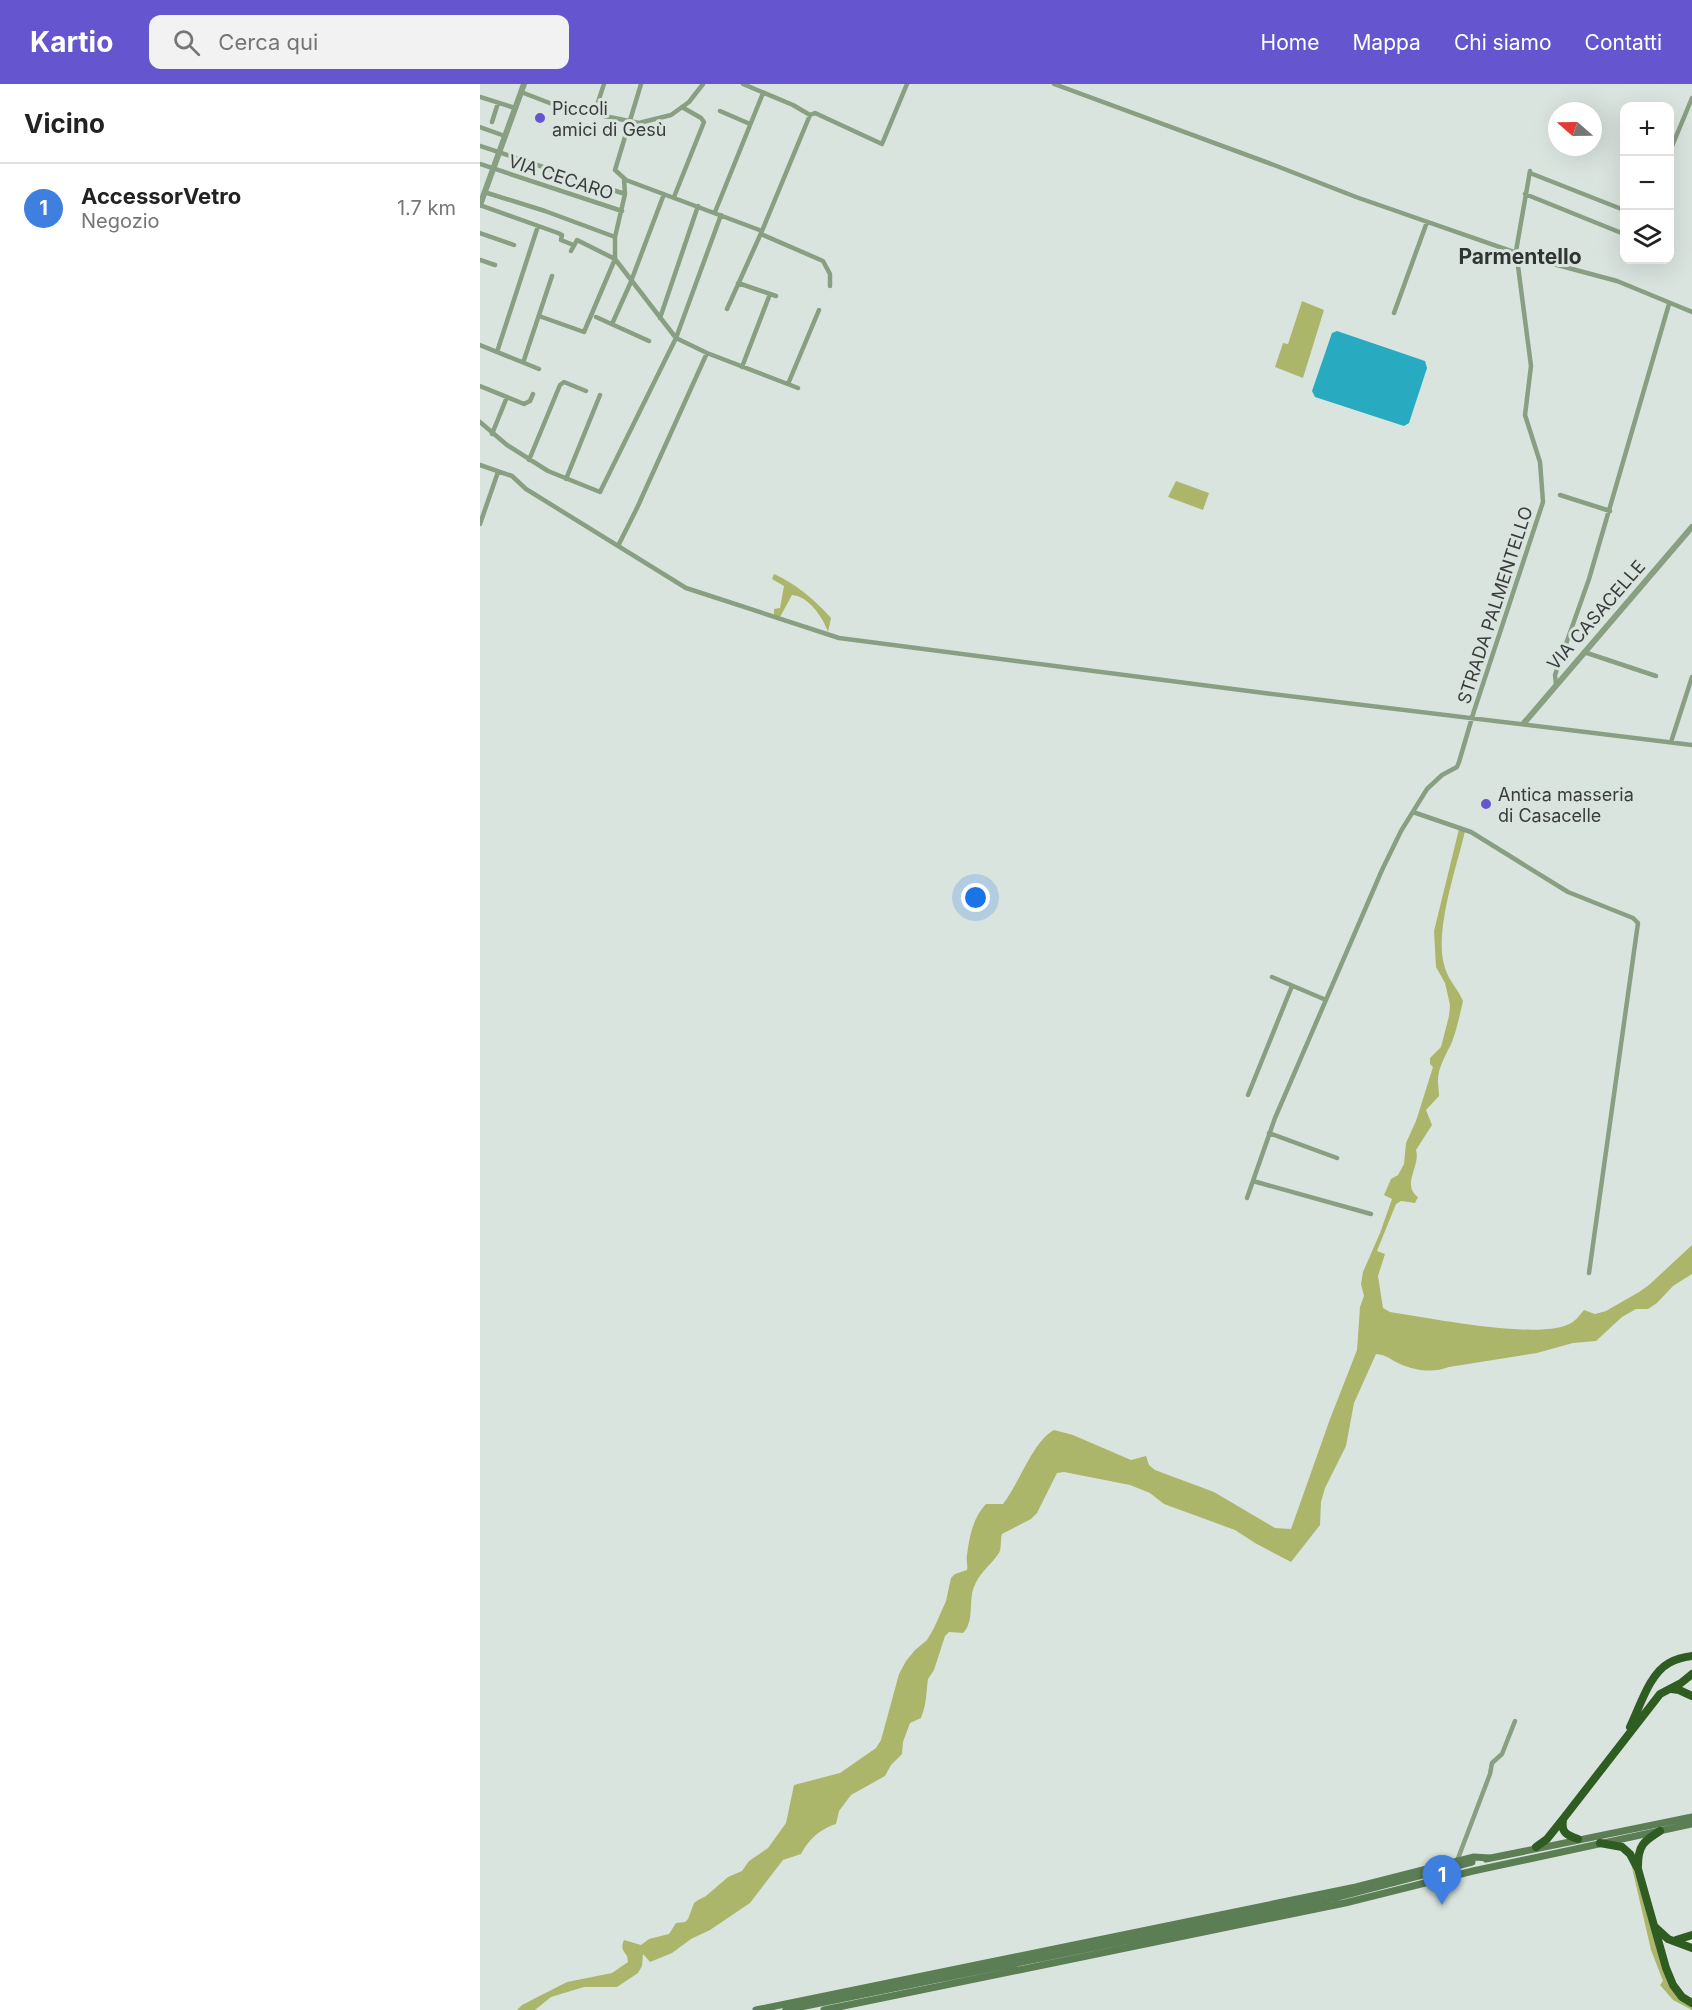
<!DOCTYPE html>
<html lang="it">
<head>
<meta charset="utf-8">
<style>
  :root { --surface:#fff; --page:#f2f2f2; --text:#222; --muted:#767676; --line:#e0e0e0; --accent:#6556cf }
  body { margin:0; font-family:Inter,sans-serif; background:var(--page); color:var(--text) }
  .controls { position:absolute; right:18px; top:18px; display:grid; overflow:hidden; border-radius:12px; box-shadow:0 6px 24px #0002 }
  .controls button { width:54px; height:54px; display:grid; place-items:center; padding:0; border:0; border-bottom:2px solid var(--line); background:var(--surface); color:var(--text); font:30px sans-serif }
  .compass { position:absolute; left:1068px; top:18px; width:54px; height:54px; border-radius:50%; background:var(--surface); box-shadow:0 6px 24px #0002; rotate:290deg }
  .you { position:absolute; left:496px; top:814px; width:21px; height:21px; margin:-15px; border:4px solid #fff; border-radius:50%; background:#1a73e8; box-shadow:0 0 0 9px #1a73e833 }
  .badge { display:grid; place-items:center; width:39px; height:39px; border-radius:50%; background:var(--accent); color:#fff; font-size:20px; font-weight:700 }
  .pin { position:absolute; translate:-50% -50px; filter:drop-shadow(0 2px 3px #0008) }
  .pin::after { content:''; position:absolute; top:32px; width:21px; height:18px; background:inherit; clip-path:polygon(0 0,100% 0,50% 100%) }
  .list { margin:0; padding:0; list-style:none }
  h2 { display:flex; justify-content:space-between; align-items:center; height:78px; margin:0; padding:0 24px; font-size:26px }
  h2 small { font-size:20px; font-weight:400; color:var(--muted) }
  .list li { display:grid; grid-template-columns:39px 1fr auto; gap:18px; align-items:center; box-sizing:border-box; height:90px; padding:0 24px; border-top:2px solid var(--line) }
  .list b { display:block; font-size:22px; white-space:nowrap }
  .list p { margin:0; font-size:20px; white-space:nowrap; color:var(--muted) }
  .list em { font-size:20px; font-style:normal; color:var(--muted) }
  .icon { flex:none; width:33px; height:33px; fill:none; stroke:currentColor; stroke-width:2; stroke-linecap:round; stroke-linejoin:round }
  .map { position:relative; flex:none; width:1212px; height:1926px; overflow:hidden }
  header { display:flex; align-items:center; gap:36px; box-sizing:border-box; height:84px; padding:0 30px; background:var(--accent); color:#fff }
  header strong { font-size:28px }
  nav { display:flex; gap:33px; margin-inline-start:auto; font-size:21px }
  .search { width:420px; height:54px; background:var(--page); display:flex; align-items:center; gap:15px; box-sizing:border-box; padding:0 21px; border-radius:12px; color:var(--muted); font-size:22px }
  main { display:flex }
  aside { flex:1; background:var(--surface) }
  .map>svg:first-child { display:block }
  .green { fill:#acb66b }
  .water { fill:#28aac0 }
  .lines { fill:none; stroke-linecap:round; stroke-linejoin:round }
  .minor { stroke:#889f82; stroke-width:4.5 }
  .tertiary { stroke:#889f82; stroke-width:6 }
  .secondary { stroke:#5c7e54; stroke-width:7 }
  .trunk { stroke:#2e5c21; stroke-width:8 }
  .secondary-bridge { stroke:#5c7e54; stroke-width:7 }
  .poi-dot { fill:#6556cf; stroke:#dae4df; stroke-width:2 }
  .labels { text-anchor:middle; dominant-baseline:central; stroke-width:6; stroke-linejoin:round; paint-order:stroke }
  .poi-label { font-size:18px; fill:#393d3b; stroke:#dae4df; text-anchor:start }
  .street-label { font-size:18px; fill:#393d3b; stroke:#dae4df }
  .quarter-label { font-size:21px; font-weight:bold; fill:#2f3632; stroke:#dae4df }
</style>
</head>
<body>
<header>
<strong>Kartio</strong>
<div class="search"><svg class="icon" aria-label="search" viewBox="0 0 24 24"><circle cx="10" cy="10" r="6"/><path d="M15 15l6 6"/></svg>Cerca qui</div>
<nav><a>Home</a><a>Mappa</a><a>Chi siamo</a><a>Contatti</a></nav>
</header>
<main>
<aside>
<h2>Vicino<small></small></h2>
<ul class="list">
<li><span class="badge" style="background:#3f7fe0">1</span><div><b>AccessorVetro</b><p>Negozio</p></div><em>1.7 km</em></li>
</ul>
</aside>
<div class="map">
<svg width="1212" height="1926" viewBox="0 0 1212 1926">
  <rect width="100%" height="100%" fill="#dae4df"/>
  <path class="green" d="M822 217 844 226 823 294 795 283 803 259 808 260Z
    M696 397 729 409 723 426 688 413Z
    M294 490C316 500 335 516 351 534L348 548C343 533 328 512 312 511L300 533 294 531V525L300 524 304 502 292 495Z
    M979 745 985 747C977 783 953 849 965 884 969 897 978 905 983 917 980 930 977 945 972 958 967 969 957 985 958 998 958 1002 959 1007 959 1012L946 1026 952 1041 936 1066C941 1081 921 1101 938 1113L935 1119 921 1117 916 1120 897 1167 905 1170 898 1192 903 1224 910 1228C951 1234 1052 1255 1087 1241 1095 1238 1099 1232 1104 1226L1115 1230 1126 1227 1159 1208 1169 1201 1212 1161V1190L1193 1202 1177 1219 1168 1225H1156L1142 1233 1116 1257 1093 1259 1057 1269 969 1283C952 1290 930 1286 914 1277 907 1273 905 1271 896 1270L874 1319 866 1362 845 1404 841 1418 840 1441 811 1478 775 1459 755 1446 684 1420 670 1409 650 1401 584 1388 577 1389 557 1429 551 1435 522 1450C520 1456 522 1463 519 1469 511 1481 499 1489 494 1503 488 1518 495 1537 483 1549L469 1548 465 1552 454 1586 448 1595C446 1609 447 1619 441 1634L430 1639 423 1658 422 1670 411 1681 405 1692 371 1711 359 1727 356 1740C340 1745 329 1755 321 1770L303 1776 270 1819 230 1846 211 1855 192 1869 170 1878 163 1870 162 1882 158 1889 137 1903H104L71 1913 55 1926H37L42 1921 87 1898 132 1889 148 1878 147 1872C142 1866 141 1863 144 1856L161 1861 169 1855 189 1850 196 1839 205 1838 208 1835 214 1819 218 1816 226 1812 248 1793 262 1787 269 1777 288 1764 306 1739 314 1701 360 1689 396 1664 401 1656 419 1590 426 1577 435 1566 447 1556 454 1544 466 1517 471 1494 475 1490 487 1486C488 1481 486 1477 487 1471 489 1454 493 1433 506 1420H523C539 1400 553 1357 574 1346L593 1351 651 1376 666 1372 669 1381 675 1386 734 1408 795 1444 811 1445 850 1335 877 1266 880 1223 884 1212 881 1200 883 1188 900 1149 912 1115 904 1111 911 1095 918 1091 924 1080 926 1059 936 1037 953 983 950 980V974L961 963 969 932 970 921 965 899 956 883 954 847Z
    M1150 1775 1193 1904 1212 1920V1926L1193 1916 1180 1901 1183 1897 1171 1866Z"/>
  <path class="water" d="M857 247 945 277 947 284 929 339 924 342 835 313 832 307 852 249Z"/>
  <g class="lines">
    <path class="minor" d="M161 0 135 86 146 96 282 147
      M263 0 313 21 330 31 335 29 402 60 427 0
      M574 0 794 81 876 113 1051 174 1137 197 1212 228
      M41 8 80 23 159 39 191 31 209 18 223 0
      M0 13 35 24
      M240 27 270 40
      M114 30 124 0
      M12 38 18 19
      M0 43 22 51
      M0 62 145 110
      M1190 67 1212 14
      M0 80 142 127
      M1050 89 1144 126
      M4 108 65 127 135 153
      M1045 110 1144 150
      M194 113 224 38 221 34 202 23
      M0 121 78 149 82 151 81 156 91 160
      M235 128 283 9
      M0 149 34 161
      M281 150 343 177 350 190V202
      M91 167 97 156 135 175 196 254 227 269 318 304
      M1036 167 1050 87
      M0 176 15 181
      M258 199 296 212
      M247 225 282 147 330 31
      M914 229 947 138
      M59 232 104 248 135 175V153L145 110 144 95
      M116 233 169 257
      M180 234 218 122
      M132 240 150 200 184 110
      M0 261 59 285
      M17 268 58 142
      M44 276 72 192
      M262 283 290 210
      M308 300 339 226
      M0 302 44 320 50 317 53 310
      M0 338 27 361 68 387 120 408 196 254 241 131
      M12 350 27 313
      M49 376 80 301 84 298 106 307
      M0 381 32 392 46 405 206 504 359 554 784 609 1212 661
      M86 395 120 311
      M1080 411 1130 427
      M0 440 18 388
      M138 462 157 424 227 269
      M1104 568 1176 592
      M1076 600 1075 591 1109 495 1189 220
      M1191 658 1212 593
      M933 728 991 748 1088 808 1153 834 1158 839 1109 1189
      M792 893 846 916
      M768 1011 812 902
      M789 1049 857 1074
      M773 1097 891 1130
      M767 1114 795 1034 902 786 921 747 947 705 962 691 977 683 979 678 994 627 1063 418 1060 378 1045 331 1051 282 1038 182 1039 168
      M977 1777 1010 1690 1012 1679 1022 1670 1035 1637"/>
    <path class="tertiary" d="M0 121 44 0
      M1044 639 1212 443"/>
    <path class="secondary" d="M1006 1775 1212 1733
      M854 1814 992 1778
      M276 1926 876 1803 994 1773 1010 1774
      M306 1926 847 1816
      M344 1926 865 1819 993 1787 1212 1740"/>
    <path class="trunk" d="M1191 1605 1199 1606 1212 1612
      M1150 1643C1160 1623 1169 1590 1189 1579 1196 1575 1204 1573 1212 1572
      M1083 1736C1081 1748 1086 1751 1098 1755
      M1120 1759 1142 1763 1150 1770 1158 1785 1186 1884 1193 1901 1202 1913 1212 1919
      M1056 1763 1067 1755 1083 1735 1180 1610 1201 1599 1212 1590
      M1158 1782C1158 1761 1164 1757 1180 1747
      M1175 1843 1188 1855 1212 1864
      M1196 1856 1212 1851"/>
    <path class="secondary-bridge" d="M847 1816 854 1814"/>
  </g>
  <g class="poi-dot">
    <circle cx="60" cy="34" r="6"/>
    <circle cx="1006" cy="720" r="6"/>
  </g>
  <g class="labels">
    <g class="poi-label">
      <text x="72" y="24">Piccoli<tspan x="72" dy="21">amici di Gesù</tspan></text>
      <text x="1018" y="710">Antica masseria<tspan x="1018" dy="21">di Casacelle</tspan></text>
    </g>
    <g class="street-label">
      <text transform="translate(81 93) rotate(18)">VIA CECARO</text>
      <text transform="translate(1015 521) rotate(-72)">STRADA PALMENTELLO</text>
      <text transform="translate(1116 531) rotate(-49)">VIA CASACELLE</text>
    </g>
    <g class="quarter-label">
      <text x="1040" y="172">Parmentello</text>
    </g>
  </g>
</svg>
<div class="controls">
<button>+</button>
<button>−</button>
<button><svg class="icon" aria-label="layers" viewBox="0 0 24 24"><path d="M12 4l9 5-9 5-9-5zM3 14l9 5 9-5"/></svg></button>
</div>
<svg class="compass" viewBox="-18 -18 36 36"><path d="M0-13l5 13h-10z" fill="#e53935"/><path d="M0 13l5-13h-10z" fill="#767676"/></svg>
<div class="you"></div>
<div class="pin badge" style="left:962px;top:1821px;background:#3f7fe0">1</div>
</div>
</main>
</body>
</html>
